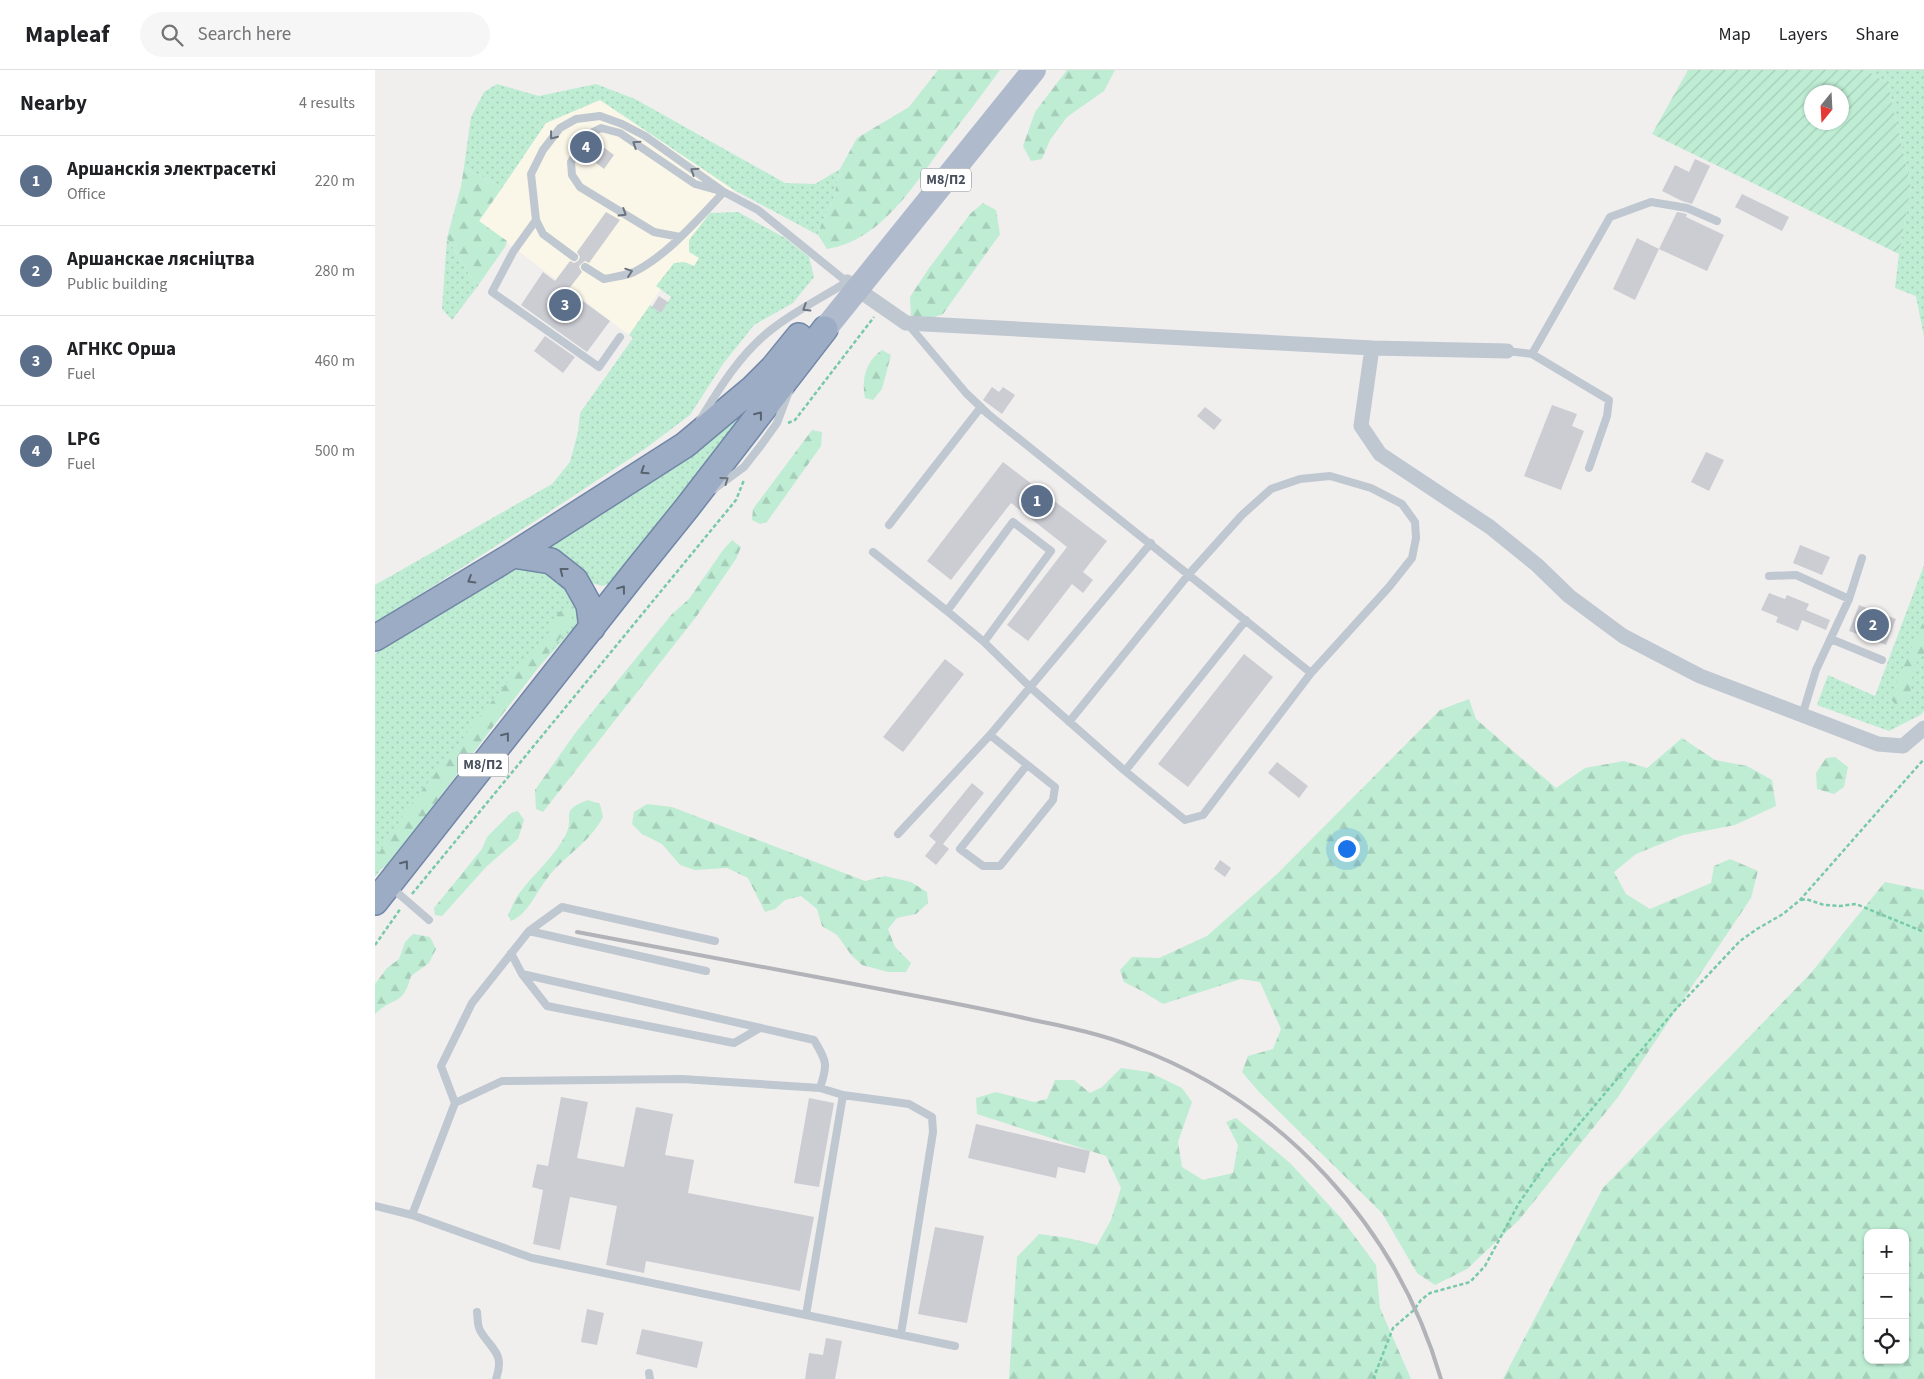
<!DOCTYPE html>
<html lang="en">
<head>
<meta charset="utf-8">
<style>
  :root { --surface:#fff; --page:#f6f6f6; --text:#202124; --muted:#757577; --line:#e0e0e0; --accent:#0f766e }
  body { margin:0; font-family:"Source Sans 3",sans-serif; background:var(--page); color:var(--text) }
  .controls { position:absolute; right:15px; bottom:15px; display:grid; overflow:hidden; border-radius:10px; box-shadow:0 1px 4px #0004 }
  .controls button { width:45px; height:45px; display:grid; place-items:center; padding:0; border:0; border-bottom:1px solid var(--line); background:var(--surface); color:var(--text); font:25px sans-serif }
  .compass { position:absolute; left:1429px; top:15px; width:45px; height:45px; border-radius:50%; background:var(--surface); box-shadow:0 1px 4px #0004; rotate:198deg }
  .you { position:absolute; left:971px; top:778px; width:18px; height:18px; margin:-12px; border:4px solid #fff; border-radius:50%; background:#1a73e8; box-shadow:0 0 0 8px #1a73e833 }
  .badge { display:grid; place-items:center; width:32px; height:32px; border-radius:50%; background:var(--accent); color:#fff; font-size:16px; font-weight:700 }
  .pin { position:absolute; translate:-50% -50%; border:2px solid #fff; box-shadow:0 1px 5px #0006 }
  .list { margin:0; padding:0; list-style:none }
  h2 { display:flex; justify-content:space-between; align-items:center; height:65px; margin:0; padding:0 20px; font-size:21px }
  h2 small { font-size:16px; font-weight:400; color:var(--muted) }
  .list li { display:grid; grid-template-columns:32px 1fr auto; gap:15px; align-items:center; box-sizing:border-box; height:90px; padding:0 20px; border-top:1px solid var(--line) }
  .list b { display:block; font-size:19px; white-space:nowrap }
  .list p { margin:0; font-size:16px; white-space:nowrap; color:var(--muted) }
  .list em { font-size:16px; font-style:normal; color:var(--muted) }
  .icon { flex:none; width:28px; height:28px; fill:none; stroke:currentColor; stroke-width:2; stroke-linecap:round; stroke-linejoin:round }
  .map { position:relative; flex:none; width:1549px; height:1309px; overflow:hidden }
  header { display:flex; align-items:center; gap:30px; box-sizing:border-box; height:70px; padding:0 25px; background:var(--surface); border-bottom:1px solid var(--line) }
  header strong { font-size:24px }
  nav { display:flex; gap:28px; margin-inline-start:auto; font-size:18px }
  .search { width:350px; height:45px; background:var(--page); display:flex; align-items:center; gap:12px; box-sizing:border-box; padding:0 18px; border-radius:28px; color:var(--muted); font-size:19px }
  main { display:flex }
  aside { flex:1; background:var(--surface) }
  .map>svg:first-child { display:block }
  .commercial { fill:#fbf7e8 }
  .grass { fill:url(#grass-dots) }
  .forest { fill:url(#forest-firs); fill-rule:evenodd }
  .garden { fill:url(#garden-furrows); fill-rule:evenodd }
  .building { fill:#cbcdd3 }
  .lines { fill:none; stroke-linecap:round; stroke-linejoin:round }
  .trunk-casing { stroke:#7287a8; stroke-width:28 }
  .path { stroke:#77caa8; stroke-width:2.5; stroke-dasharray:4 2.5; stroke-linecap:butt }
  .service { stroke:#bfc7d0; stroke-width:8 }
  .minor { stroke:#bfc7d0; stroke-width:15 }
  .primary { stroke:#afbbcc; stroke-width:24 }
  .trunk { stroke:#9bacc4; stroke-width:25 }
  .rail { stroke:#b1b3b8; stroke-width:4 }
  .oneway { stroke:#6b747e }
  .oneway2 { stroke:#586270 }
  .labels { text-anchor:middle; dominant-baseline:central; stroke-width:4.5; stroke-linejoin:round; paint-order:stroke }
  .shield { fill:#fff; stroke:#7e848c; stroke-width:1 }
  .shield-label { font-size:14px; font-weight:bold; fill:#47505b }
</style>
</head>
<body>
<header>
<strong>Mapleaf</strong>
<div class="search"><svg class="icon" aria-label="search" viewBox="0 0 24 24"><circle cx="10" cy="10" r="6"/><path d="M15 15l6 6"/></svg>Search here</div>
<nav><a>Map</a><a>Layers</a><a>Share</a></nav>
</header>
<main>
<aside>
<h2>Nearby<small>4 results</small></h2>
<ul class="list">
<li><span class="badge" style="background:#5c6f8a">1</span><div><b>Аршанскія электрасеткі</b><p>Office</p></div><em>220 m</em></li>
<li><span class="badge" style="background:#5c6f8a">2</span><div><b>Аршанскае лясніцтва</b><p>Public building</p></div><em>280 m</em></li>
<li><span class="badge" style="background:#5c6f8a">3</span><div><b>АГНКС Орша</b><p>Fuel</p></div><em>460 m</em></li>
<li><span class="badge" style="background:#5c6f8a">4</span><div><b>LPG</b><p>Fuel</p></div><em>500 m</em></li>
</ul>
</aside>
<div class="map">
<svg width="1549" height="1309" viewBox="0 0 1549 1309">
  <defs>
    <pattern id="grass-dots" width="8" height="8" patternUnits="userSpaceOnUse" patternTransform="scale(1.25)"><rect width="8" height="8" fill="#beedd4"/><path d="M2 2h.1M6 6h.1" fill="none" stroke="#a5cdb8" stroke-width="1.8" stroke-linecap="round"/></pattern>
    <pattern id="forest-firs" width="22" height="20" patternUnits="userSpaceOnUse" patternTransform="scale(1.25)"><rect width="22" height="20" fill="#beedd4"/><path d="M5 1l3.5 6h-7zM16 11l3.5 6h-7z" fill="#a5cdb8"/></pattern>
    <pattern id="garden-furrows" width="10" height="10" patternUnits="userSpaceOnUse" patternTransform="scale(1.25)"><rect width="10" height="10" fill="#beedd4"/><path d="M-1 1l2-2M0 10L10 0M9 11l2-2" fill="none" stroke="#a5cdb8"/></pattern>
  </defs>
  <rect width="100%" height="100%" fill="#f1eeee"/>
  <path class="commercial" d="M225 30 359 120 335 143 324 188 319 196 309 192 281 216 286 219 254 265 104 151 171 53Z"/>
  <path class="grass" d="M1491 0H1549V267L1541 226 1520 218 1524 184 1536 117 1513 14Z
    M122 14 164 26 221 14 260 29 410 113 440 114 465 99 458 131 447 152 443 165 359 120 225 30 171 53 127 118 89 97 96 47 109 22Z
    M363 142 410 168 434 187 439 207 418 233 379 255 348 294 315 345 271 378 168 446 0 553V515L177 414 195 392 203 362 205 343 258 268 254 265 275 235 286 243 296 227 281 216 299 193 309 192 319 196 324 188 314 182V170L335 143Z
    M72 168 102 217 77 250 67 239Z
    M388 325 240 512 227 516 217 513 178 484 175 476Z
    M1549 495V640L1547 644 1514 661 1442 635 1453 605 1500 626Z
    M165 497 200 519 205 548 198 559 163 598 0 807V584L117 509 142 499Z"/>
  <path class="forest" d="M563 0H625C606 26 586 52 567 77 538 117 505 171 452 179L443 165 447 152 458 131 465 99 482 68 534 37Z
    M692 0H740L729 21 692 47 675 70 667 89 656 91 648 76 660 42Z
    M89 97 127 118 104 151 132 171 130 177 102 217 72 168 86 116Z
    M608 133 621 140 625 164 568 244 549 251 536 245 535 227 554 198 596 143Z
    M507 280 516 285 507 319 498 330 490 328C486 309 491 291 507 280Z
    M437 360 447 362 446 376 392 452 385 454 377 450 378 439Z
    M357 470 366 477 361 489 321 547 168 742 161 739 160 720 201 662 297 544 314 529 348 480Z
    M191 537 197 546 195 555 18 789 11 798 1 796 2 786 33 738 125 621 174 562 183 543Z
    M1549 550V584L1539 596 1535 623 1527 633 1520 634 1515 628Z
    M1094 629 1101 649 1181 718 1210 698 1249 691 1272 698 1307 668 1340 690 1372 696 1397 710 1401 736 1360 755 1308 765 1261 784 1239 802 1251 824 1275 839 1336 813 1339 796 1355 789 1383 801 1376 828 1243 1027 1144 1150 1092 1199 1060 1215 1042 1203 1007 1143 884 1022 867 1002 873 986 898 979 906 959 885 912 866 909 788 934 767 921 749 912 745 900 757 887 784 888 832 866 902 804 1065 640Z
    M1460 687 1473 697 1469 717 1459 724 1442 719 1441 703 1451 688Z
    M213 730 225 734 228 747C213 775 188 786 171 810 161 823 152 845 136 851L133 845C136 839 139 831 143 825 158 804 180 787 191 764 200 746 183 741 213 730Z
    M272 734 297 737 490 811 510 806 536 812 552 822 553 833 541 844 522 848 513 859 520 877 536 893 531 902H513L487 895 477 886 462 865 447 856 442 839 426 826 410 830 400 839 390 842 373 808 352 798 320 800 305 795 287 774 267 764 257 754 259 742Z
    M143 741 149 750 143 769 112 796 67 846 60 845 59 838 107 779 112 767 136 743Z
    M1510 812 1549 820V1309H1128L1228 1118 1436 903ZM1493 1163H1530V1290H1493Z
    M38 864 55 867 61 879 54 893 36 906C28 937 18 926 0 944V914L12 898 24 889 30 872Z
    M746 998 774 1002 807 1018 817 1032 803 1072 807 1097 828 1110 858 1103 863 1075 851 1052 861 1048 915 1093 966 1148 1001 1195 1005 1238 1036 1309H634L642 1187 664 1164 693 1168 722 1175 736 1150 746 1118 731 1086 602 1044 601 1028 621 1022 659 1032 672 1029 680 1010H699L715 1023 727 1017Z"/>
  <path class="garden" d="M1313 0H1491L1513 14 1536 117 1524 184 1277 64ZM1436 22H1466V52H1436Z"/>
  <path class="building" d="M205 60 209 63 199 76 195 74Z
    M219 70 239 85 229 99 208 83Z
    M1320 89 1335 96 1317 134 1307 131 1287 121 1300 95 1314 102Z
    M1367 124 1414 147 1407 161 1360 137Z
    M231 142 245 150 214 193 210 191 206 194 204 197 207 202 193 220 235 251 212 282 146 235 168 202 180 211 195 191 199 193 203 191 205 187 202 182Z
    M1302 142 1312 144 1311 147 1349 165 1332 201 1284 179Z
    M1262 168 1284 179 1260 230 1238 219Z
    M284 226 293 232 286 243 277 237Z
    M170 266 200 287 188 303 159 281Z
    M617 317 624 322 628 317 640 325 627 344 608 330Z
    M1177 335 1202 344 1197 356 1209 361 1186 420 1149 406Z
    M830 337 847 350 839 360 822 346Z
    M1331 382 1349 390 1334 421 1316 412Z
    M628 392 732 471 708 502 718 510 708 523 697 514 653 571 632 555 692 477 636 433 576 510 552 491Z
    M1425 475 1455 487 1447 505 1418 493Z
    M1394 523 1410 529 1412 525 1434 534 1431 540 1455 550 1451 560 1427 550 1423 561 1401 552 1403 547 1386 540Z
    M1484 535 1521 549 1511 575 1474 561Z
    M869 584 898 607 813 717 783 694Z
    M570 589 589 604 528 682 508 667Z
    M902 692 933 716 924 728 893 703Z
    M597 713 609 723 568 774 574 779 561 795 550 786 561 772 554 766Z
    M845 790 856 798 850 807 839 799Z
    M186 1027 213 1032 202 1088 249 1097 261 1037 298 1044 290 1085 319 1090 313 1123 439 1147 425 1221 271 1191 269 1203 231 1195 242 1136 195 1127 185 1180 158 1174 168 1120 157 1117 162 1094 173 1096Z
    M434 1028 459 1033 444 1117 419 1113Z
    M601 1054 715 1081 710 1103 683 1097 681 1108 593 1088Z
    M560 1157 609 1166 592 1253 543 1244Z
    M212 1239 229 1243 222 1275 206 1272Z
    M267 1259 328 1272 322 1298 261 1284Z
    M451 1268 467 1271 460 1309H430L434 1283 448 1285Z"/>
  <g class="lines">
    <defs>
      <path id="trunk" d="M138 485 176 491 200 510 214 535 217 558
        M0 568 138 485 310 375 378 318 398 298 424 266
        M0 832 261 501 311 439 450 259"/>
    </defs>
    <use href="#trunk" class="trunk-casing"/>
    <path class="path" d="M413 353 420 350 499 247
      M37 824 361 430 369 410
      M1426 830 1431 829 1449 835 1465 836 1481 834 1549 862
      M0 875 26 838
      M1000 1309 999 1307 1018 1258 1039 1240 1046 1230 1055 1223 1095 1212 1110 1196 1144 1133 1174 1090 1300 940 1365 871 1382 859 1408 844 1425 830 1549 689"/>
    <path class="service" d="M161 150 138 182 117 222 224 297 245 267
      M305 167 279 162 205 117 197 105 196 92 203 80 218 62 226 58 245 63 320 114 349 122 383 140 472 212C448 227 420 241 397 259 366 283 345 317 325 350
      M199 187 168 164 161 150 156 104 168 80 185 58 201 49 225 46 247 54 270 66 349 122C323 149 293 185 259 202 250 206 238 207 229 209L210 197
      M1132 281 1157 284 1235 147 1276 132 1312 138 1342 151
      M1157 284 1234 330 1232 346 1214 398
      M339 419 369 397 387 374 402 353 414 321
      M514 455 606 337
      M498 482 572 541 609 572 655 617 750 701 810 750 828 745 936 603 613 344 591 323 532 253
      M1394 506 1421 505 1474 529
      M572 541 638 452 676 481 609 572
      M1456 569 1507 590
      M1427 646 1441 600 1474 529 1487 488
      M694 652 814 504 867 445 896 419 925 409 955 406 996 418 1027 434 1040 452 1041 468 1037 488 1014 517 936 603
      M615 665 680 717 678 730 625 796H608L585 779 652 695
      M750 701 871 550
      M523 764 615 665 776 473
      M17 818 54 850
      M154 861 187 837 340 871
      M136 883 147 904 439 970C452 992 453 994 445 1018
      M147 904 172 936 359 973 385 958
      M468 1025 534 1034 557 1047 558 1062 526 1264
      M80 1033 66 996 97 933 154 861 331 901
      M0 1136 37 1145 157 1188 580 1276
      M37 1145 80 1033 127 1011 307 1009 445 1018 468 1025 431 1245
      M102 1242C103 1249 102 1257 106 1262 117 1280 130 1283 121 1309
      M274 1303 275 1309"/>
    <path class="minor" d="M472 212 531 253 997 278 1132 281
      M997 278 986 356 1005 384 1115 457 1162 495 1194 526 1248 566 1325 606 1503 674 1528 676 1549 658"/>
    <path class="primary" d="M450 259 659 0"/>
    <use href="#trunk" class="trunk"/>
    <path class="rail" d="M202 862C307 882 411 901 515 921 563 930 611 939 658 950 692 957 726 964 759 977 908 1032 1022 1157 1066 1309"/>
  </g>
  <defs><path id="oneway-chevron" d="M-2-3.5L2.5 0L-2 3.5" fill="none" stroke-width="1.6" stroke-linecap="round" stroke-linejoin="round" transform="scale(1.25)"/></defs>
  <g class="oneway">
    <use href="#oneway-chevron" transform="translate(178 66) rotate(128)"/>
    <use href="#oneway-chevron" transform="translate(261 74) rotate(-147)"/>
    <use href="#oneway-chevron" transform="translate(319 101) rotate(-146)"/>
    <use href="#oneway-chevron" transform="translate(248 143) rotate(32)"/>
    <use href="#oneway-chevron" transform="translate(254 202) rotate(-19)"/>
    <use href="#oneway-chevron" transform="translate(431 238) rotate(148)"/>
    <use href="#oneway-chevron" transform="translate(350 410) rotate(-36)"/>
  </g>
  <g class="oneway2">
    <use href="#oneway-chevron" transform="translate(384 345) rotate(-52)"/>
    <use href="#oneway-chevron" transform="translate(269 401) rotate(147)"/>
    <use href="#oneway-chevron" transform="translate(188 501) rotate(-142)"/>
    <use href="#oneway-chevron" transform="translate(96 510) rotate(149)"/>
    <use href="#oneway-chevron" transform="translate(247 519) rotate(-53)"/>
    <use href="#oneway-chevron" transform="translate(131 666) rotate(-52)"/>
    <use href="#oneway-chevron" transform="translate(30 794) rotate(-52)"/>
  </g>
  <g class="labels">
    <g class="shield">
      <rect x="546" y="98.5" width="50" height="23" rx="4"/>
      <rect x="83" y="683.5" width="50" height="23" rx="4"/>
    </g>
    <g class="shield-label">
      <text x="571" y="110">М8/П2</text>
      <text x="108" y="695">М8/П2</text>
    </g>
  </g>
</svg>
<div class="controls">
<button>+</button>
<button>−</button>
<button><svg class="icon" aria-label="locate" viewBox="0 0 24 24"><circle cx="12" cy="12" r="6"/><path d="M12 2v4M12 18v4M2 12h4M18 12h4"/></svg></button>
</div>
<svg class="compass" viewBox="-18 -18 36 36"><path d="M0-13l5 13h-10z" fill="#e53935"/><path d="M0 13l5-13h-10z" fill="#757577"/></svg>
<div class="you"></div>
<div class="pin badge" style="left:662px;top:431px;background:#5c6f8a">1</div>
<div class="pin badge" style="left:1498px;top:555px;background:#5c6f8a">2</div>
<div class="pin badge" style="left:190px;top:235px;background:#5c6f8a">3</div>
<div class="pin badge" style="left:211px;top:77px;background:#5c6f8a">4</div>
</div>
</main>
</body>
</html>
